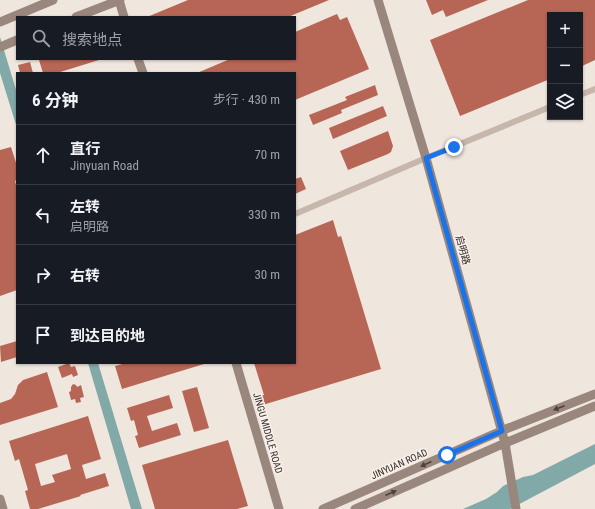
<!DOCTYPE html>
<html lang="zh">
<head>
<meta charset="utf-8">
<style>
  :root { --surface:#171b24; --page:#20242c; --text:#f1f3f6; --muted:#9ea1a6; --line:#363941 }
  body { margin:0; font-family:"Roboto Condensed","Noto Sans SC",sans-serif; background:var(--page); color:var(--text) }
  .controls { position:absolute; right:12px; top:12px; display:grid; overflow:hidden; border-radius:0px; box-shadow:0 1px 3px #0004 }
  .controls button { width:36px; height:36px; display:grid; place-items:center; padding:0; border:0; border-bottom:1px solid var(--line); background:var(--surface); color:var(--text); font:20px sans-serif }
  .stop { position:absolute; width:12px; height:12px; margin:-9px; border:3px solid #1a73e8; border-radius:50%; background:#fff }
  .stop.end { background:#1a73e8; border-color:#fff; box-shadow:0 1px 4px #0008 }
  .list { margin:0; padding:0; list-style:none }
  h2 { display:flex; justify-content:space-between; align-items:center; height:52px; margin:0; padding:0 16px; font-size:17px }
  h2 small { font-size:13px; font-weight:400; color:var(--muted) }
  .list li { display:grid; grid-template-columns:26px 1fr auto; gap:12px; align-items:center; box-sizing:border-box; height:60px; padding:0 16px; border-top:1px solid var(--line) }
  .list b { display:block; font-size:15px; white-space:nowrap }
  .list p { margin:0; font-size:13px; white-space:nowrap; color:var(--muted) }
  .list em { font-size:13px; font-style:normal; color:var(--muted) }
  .icon { flex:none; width:22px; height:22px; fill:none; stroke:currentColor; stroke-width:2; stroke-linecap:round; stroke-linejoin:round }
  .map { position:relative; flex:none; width:595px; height:509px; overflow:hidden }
  .search { position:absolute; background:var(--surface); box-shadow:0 1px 3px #0004; left:16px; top:16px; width:280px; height:44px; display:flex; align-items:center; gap:10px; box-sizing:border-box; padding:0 14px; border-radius:0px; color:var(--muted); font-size:15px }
  .panel { position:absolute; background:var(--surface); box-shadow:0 1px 3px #0004; left:16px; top:72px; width:280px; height:292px; border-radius:0px }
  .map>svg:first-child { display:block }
  .water { fill:#81a9a8 }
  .building { fill:#b76655; fill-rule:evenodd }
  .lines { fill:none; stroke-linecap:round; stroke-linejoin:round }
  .street { stroke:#c6b6ac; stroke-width:6 }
  .secondary { stroke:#99867d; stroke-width:9 }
  .oneway { fill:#4e423f }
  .route { stroke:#1a73e8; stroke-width:5 }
  .labels { text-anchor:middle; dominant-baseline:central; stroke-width:3; stroke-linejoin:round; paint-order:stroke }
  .street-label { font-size:10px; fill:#352c2a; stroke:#f8f0ea }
</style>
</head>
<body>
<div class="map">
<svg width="595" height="509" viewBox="0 0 595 509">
  <rect width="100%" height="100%" fill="#efe6de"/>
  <path class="water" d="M0 37 17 93V128L0 73Z
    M88 363H98L142 509H131Z
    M595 444V464L510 509H463L486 499 497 492 503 486 523 477 533 475Z"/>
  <path class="building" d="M188 0H329L288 17H147Z
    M426 0H488L446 17 443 10 432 15Z
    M528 0H595V60L580 67V15H550V79L460 116 430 40Z
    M337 14 340 20 347 17 369 69 295 100V73H197L230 59H295V32Z
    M43 59H99V60L57 73H43L39 60Z
    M30 62 33 73H20L18 65Z
    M375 85 378 95 341 110 342 113 313 125 309 115 347 100 345 97Z
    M383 106 387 116 333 139 329 128Z
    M388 131 393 146 391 152 388 154 348 170 340 151Z
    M11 147 17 166V180L15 181 17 189V290L0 296V150Z
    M301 177 306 189 295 194V179Z
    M333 220 338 237 341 236 381 369 256 407 253 398 264 395 254 363H295V235Z
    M17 341V357L1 362 0 346Z
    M69 363 71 367 75 366 78 375 73 377 72 374 62 378 58 367Z
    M126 363H204V364L122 389 115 366Z
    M47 372 58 407 0 425V403L11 399 15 394 18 385 23 380Z
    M73 384 76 385 77 387 81 385 84 397 80 398 81 402 76 403 75 399 71 400 69 392 71 391V387Z
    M197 387 209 428 194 432 182 391Z
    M169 395 173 408 147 416 152 431 177 423 181 435 139 448 135 436 138 435 134 420 131 421 127 408Z
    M88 416 101 459 82 465 86 479 105 473 109 486 80 495 81 496 38 509H30L25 491 28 490 19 459 15 461 9 441ZM67 454 71 469 52 475 55 482 41 486 35 464Z
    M228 440 248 506 237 509H155L142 465Z"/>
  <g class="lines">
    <path class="street" d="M580 95 595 89
      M295 214 426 158 550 107"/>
    <path class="secondary" d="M119 0 124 17
      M378 0 426 158 505 443 516 509
      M76 17 120 0
      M0 22 53 0
      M0 47 17 40
      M138 59 143 73
      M236 363 279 509
      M0 499 3 509
      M323 509 501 431 595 394
      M355 509 505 443 595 406"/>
  </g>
  <defs><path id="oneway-solid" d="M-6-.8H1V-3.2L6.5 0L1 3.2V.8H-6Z"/></defs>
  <g class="oneway">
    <use href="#oneway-solid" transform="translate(559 408) rotate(159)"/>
    <use href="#oneway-solid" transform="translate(426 464) rotate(156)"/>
    <use href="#oneway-solid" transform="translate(391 493) rotate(-24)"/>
  </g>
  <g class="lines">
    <path class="route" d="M447 455 502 431 426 158 454 147"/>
  </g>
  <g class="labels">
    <g class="street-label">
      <text transform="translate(463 250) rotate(75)">启明路</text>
      <text transform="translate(268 433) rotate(74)">JINGU MIDDLE ROAD</text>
      <text transform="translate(399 464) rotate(-24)">JINYUAN ROAD</text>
    </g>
  </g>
</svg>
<div class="controls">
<button>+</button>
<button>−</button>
<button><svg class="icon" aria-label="layers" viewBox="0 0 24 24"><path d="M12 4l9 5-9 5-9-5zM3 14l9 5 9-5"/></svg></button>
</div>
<div class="stop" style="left:447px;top:455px"></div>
<div class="stop end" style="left:454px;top:147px"></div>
<div class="search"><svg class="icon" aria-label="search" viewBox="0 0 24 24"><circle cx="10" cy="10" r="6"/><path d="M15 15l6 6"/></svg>搜索地点</div>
<section class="panel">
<h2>6 分钟<small>步行 · 430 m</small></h2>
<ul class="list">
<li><svg class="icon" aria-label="ahead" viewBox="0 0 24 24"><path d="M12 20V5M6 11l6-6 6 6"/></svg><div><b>直行</b><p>Jinyuan Road</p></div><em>70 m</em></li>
<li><svg class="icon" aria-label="left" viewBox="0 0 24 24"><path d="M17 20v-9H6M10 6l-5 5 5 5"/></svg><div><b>左转</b><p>启明路</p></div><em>330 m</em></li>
<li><svg class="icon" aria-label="right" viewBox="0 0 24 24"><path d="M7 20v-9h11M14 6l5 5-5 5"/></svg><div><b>右转</b></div><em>30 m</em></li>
<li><svg class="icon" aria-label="arrive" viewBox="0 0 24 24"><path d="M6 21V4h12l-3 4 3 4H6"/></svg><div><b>到达目的地</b></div></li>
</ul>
</section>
</div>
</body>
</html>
